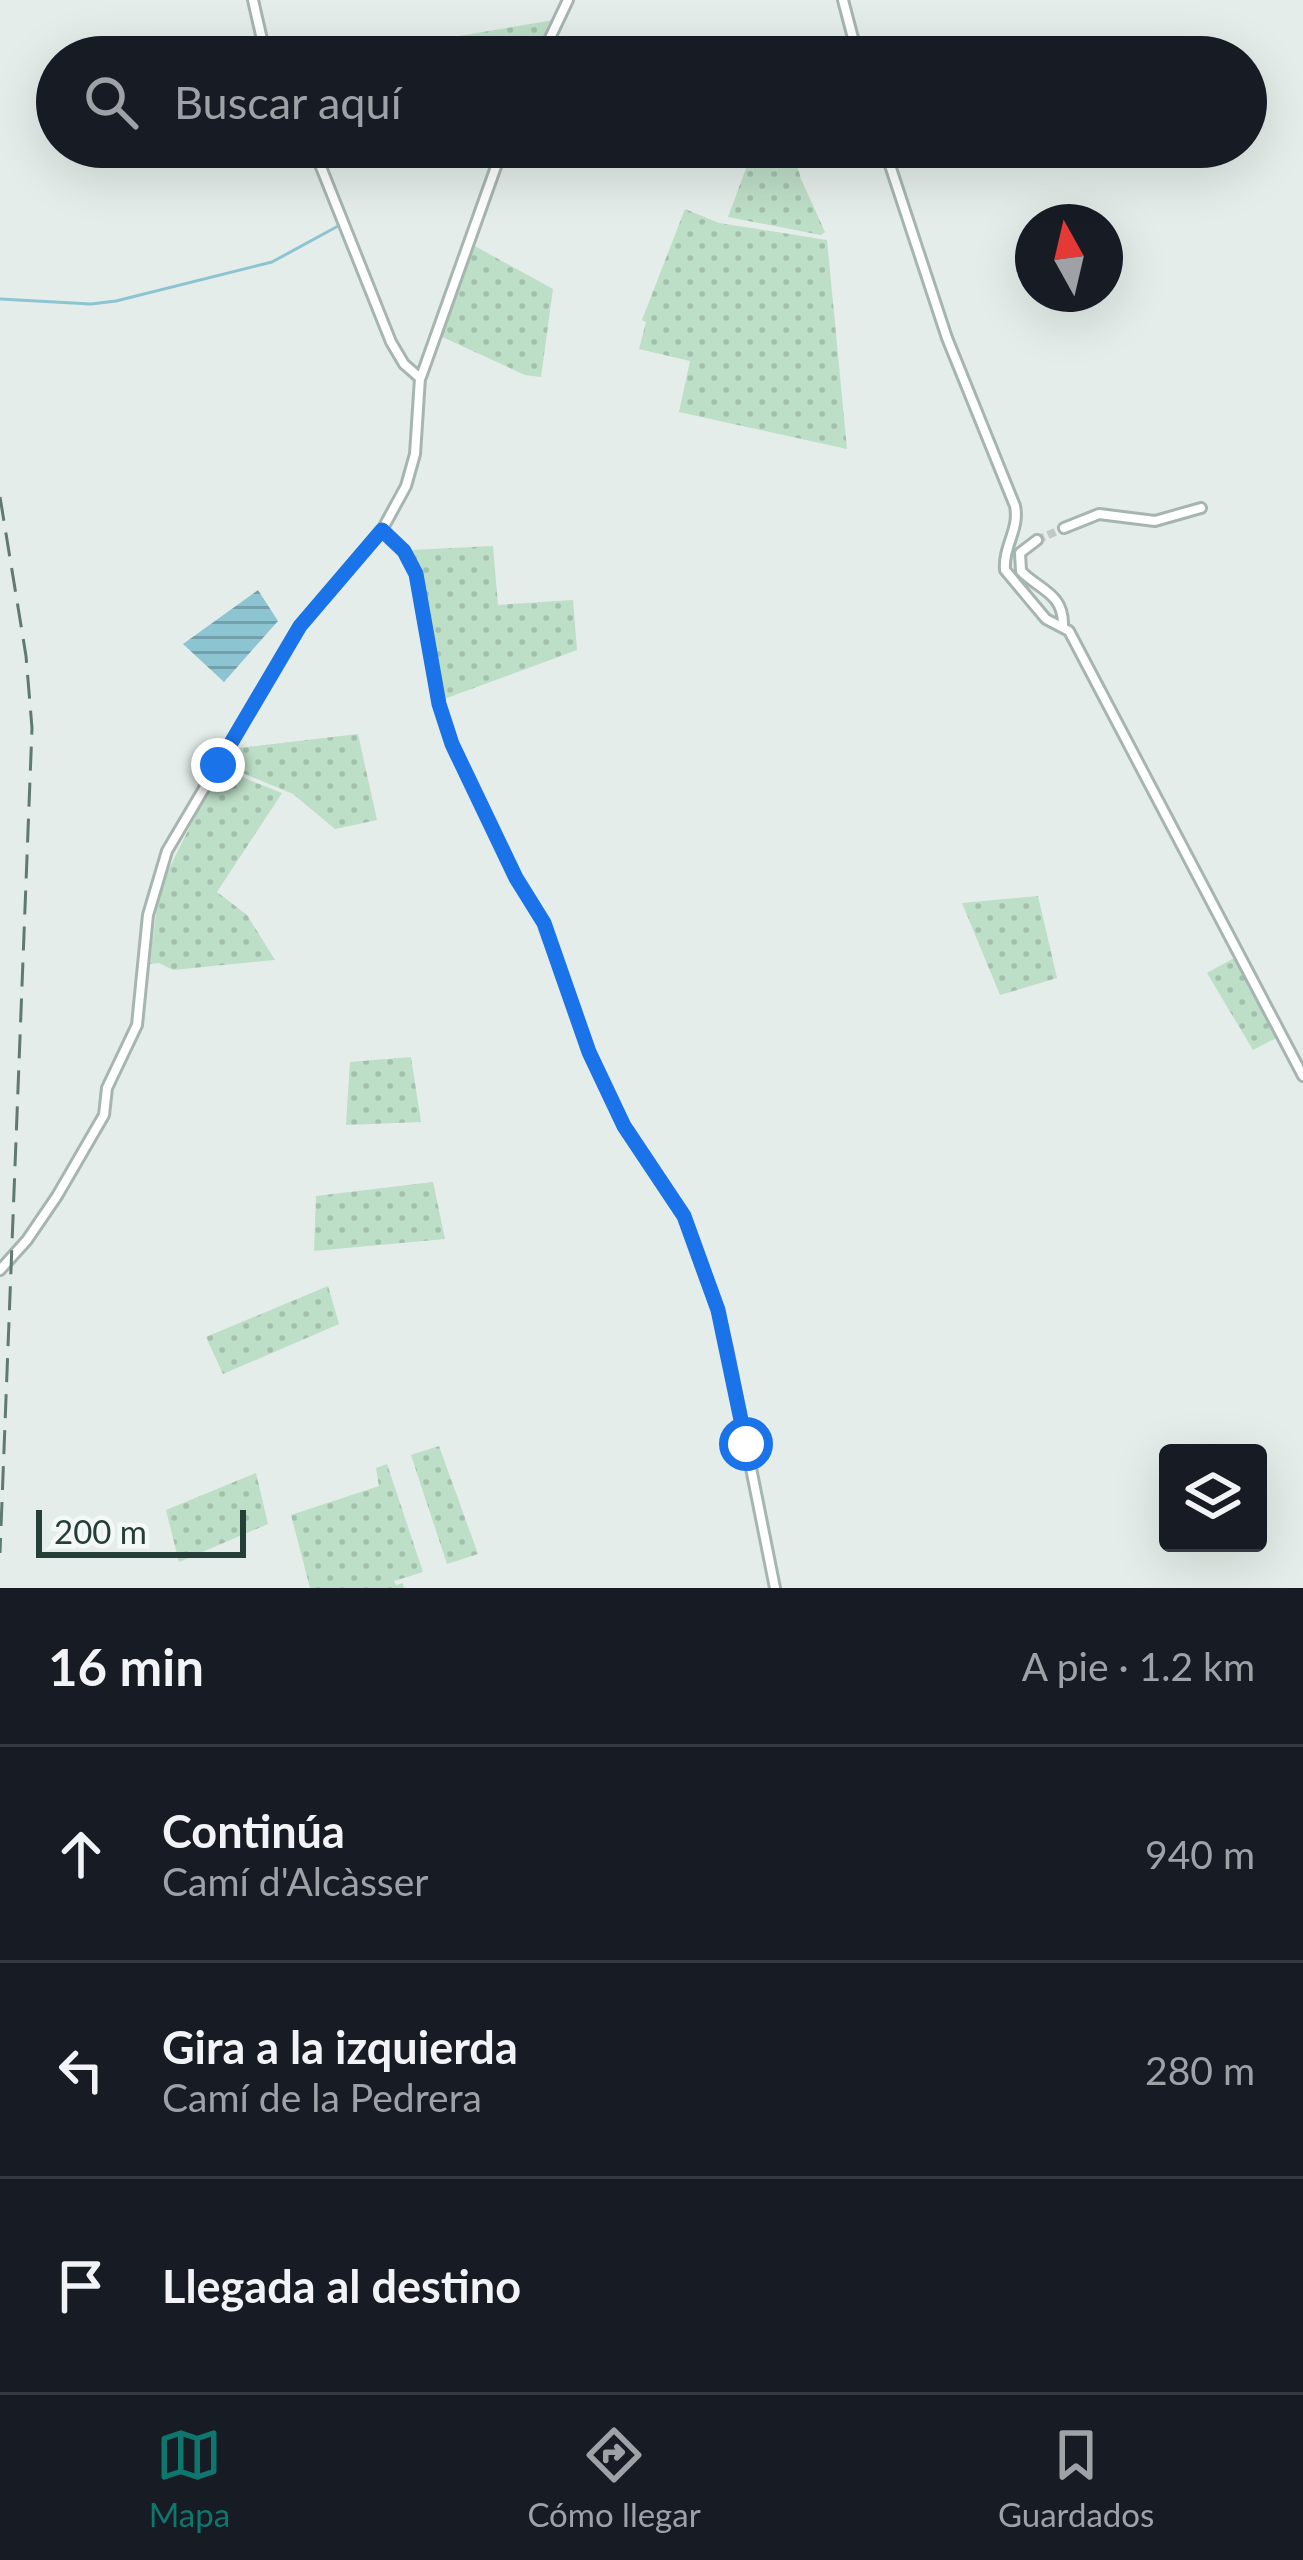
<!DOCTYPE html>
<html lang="es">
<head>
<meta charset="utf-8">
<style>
  :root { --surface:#171b24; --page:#20242c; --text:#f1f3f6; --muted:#9ea1a6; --line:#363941; --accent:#0f766e }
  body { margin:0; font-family:Lato,sans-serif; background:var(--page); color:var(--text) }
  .controls { position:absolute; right:36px; bottom:36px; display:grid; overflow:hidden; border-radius:12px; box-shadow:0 12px 48px #0002 }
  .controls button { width:108px; height:108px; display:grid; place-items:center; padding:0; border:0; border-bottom:3px solid var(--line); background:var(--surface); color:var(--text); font:60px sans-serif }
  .compass { position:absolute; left:1015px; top:204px; width:108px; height:108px; border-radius:50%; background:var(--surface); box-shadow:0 12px 48px #0002; rotate:352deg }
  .scale { position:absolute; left:36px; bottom:30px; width:210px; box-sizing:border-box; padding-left:12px; border:6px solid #233f38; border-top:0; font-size:33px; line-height:42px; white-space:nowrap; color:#233f38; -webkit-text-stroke:9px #f4f9f7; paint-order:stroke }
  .stop { position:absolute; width:36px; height:36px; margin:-27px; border:9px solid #1a73e8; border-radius:50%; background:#fff }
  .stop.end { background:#1a73e8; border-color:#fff; box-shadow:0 3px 12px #0008 }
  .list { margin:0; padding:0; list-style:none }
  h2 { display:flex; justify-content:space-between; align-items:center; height:156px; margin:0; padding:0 48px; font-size:51px }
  h2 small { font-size:39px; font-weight:400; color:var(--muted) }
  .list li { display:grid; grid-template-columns:78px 1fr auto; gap:36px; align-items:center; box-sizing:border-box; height:216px; padding:0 48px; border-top:3px solid var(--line) }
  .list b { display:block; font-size:45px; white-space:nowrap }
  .list p { margin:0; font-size:39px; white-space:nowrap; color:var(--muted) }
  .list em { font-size:39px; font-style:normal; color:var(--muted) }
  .icon { flex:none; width:66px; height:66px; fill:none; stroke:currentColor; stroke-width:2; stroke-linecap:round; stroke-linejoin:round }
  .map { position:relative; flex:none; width:1303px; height:1588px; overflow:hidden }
  .search { position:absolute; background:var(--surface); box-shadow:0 12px 48px #0002; left:36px; right:36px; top:36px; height:132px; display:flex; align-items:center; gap:30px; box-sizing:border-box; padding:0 42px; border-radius:66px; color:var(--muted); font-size:45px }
  .sheet { height:804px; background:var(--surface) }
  nav { display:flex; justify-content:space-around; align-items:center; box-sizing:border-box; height:168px; border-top:3px solid var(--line); background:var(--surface); font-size:33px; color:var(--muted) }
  nav a { display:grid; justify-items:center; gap:6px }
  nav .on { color:var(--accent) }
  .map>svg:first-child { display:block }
  .grass { fill:url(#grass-dots) }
  .water { fill:url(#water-rules) }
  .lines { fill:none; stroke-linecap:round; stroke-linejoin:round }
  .stream { stroke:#8dc4d1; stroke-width:3 }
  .minor-tunnel { stroke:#bdcac6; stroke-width:8; stroke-dasharray:8 4; stroke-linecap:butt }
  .minor-casing { stroke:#a6b5b0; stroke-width:14 }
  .minor { stroke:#fff; stroke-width:8 }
  .rail { stroke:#5e7a73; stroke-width:3; stroke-dasharray:24 12; stroke-linecap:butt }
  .route { stroke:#1a73e8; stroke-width:15 }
</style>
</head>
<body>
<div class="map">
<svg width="1303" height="1588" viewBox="0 0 1303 1588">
  <defs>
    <pattern id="grass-dots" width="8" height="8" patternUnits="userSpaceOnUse" patternTransform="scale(3)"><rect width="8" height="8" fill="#bddec7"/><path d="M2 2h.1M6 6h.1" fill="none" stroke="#a2c0ac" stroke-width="1.8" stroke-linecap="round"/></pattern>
    <pattern id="water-rules" width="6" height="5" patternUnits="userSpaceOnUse" patternTransform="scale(3)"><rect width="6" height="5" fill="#8dc4d1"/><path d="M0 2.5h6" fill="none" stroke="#73a1ab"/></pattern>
  </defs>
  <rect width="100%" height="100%" fill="#e4ede9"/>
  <path class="grass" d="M554 20 537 57H451L447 38Z
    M754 147H792L801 179 825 232 821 235 728 217Z
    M685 209 719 223 827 240 847 449 679 412 690 361 639 349 646 322 642 320Z
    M471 244 553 289 541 377 525 375 438 335Z
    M493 546 498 605 573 600 577 650 444 699 423 590 410 550Z
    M358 734 377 820 335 829 293 794 221 764 230 749Z
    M219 768 282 793 217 892 247 915 275 960 173 970 159 963 150 964 159 889Z
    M1038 896 1057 978 1000 995 962 903Z
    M1234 958 1278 1037 1253 1050 1207 973Z
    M411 1057 421 1122 346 1125 350 1062Z
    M433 1182 445 1239 314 1251 316 1196Z
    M328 1286 339 1324 223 1374 206 1337Z
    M439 1446 478 1554 447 1564 411 1455Z
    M387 1464 423 1572 394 1581 396 1585 403 1583 404 1588H310L291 1515 379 1486 376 1468Z
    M256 1473 268 1524 179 1562 166 1510Z"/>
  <path class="water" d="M258 590 278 621 224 682 183 644Z"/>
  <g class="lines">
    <path class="stream" d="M0 299 91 304 116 301 272 262 340 225"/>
    <path class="minor-tunnel" d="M1037 540 1064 528"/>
    <defs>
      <path id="minor" d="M253 0 266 57
        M843 0 858 57
        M541 57 568 0
        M884 147 947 338 1015 506C1020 529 1003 546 1005 570L1046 619 1069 631 1303 1076
        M421 377 503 147
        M1064 528 1099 514 1155 521 1201 508
        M382 530 404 551 416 574 439 704 452 744 516 877 544 923 589 1052 624 1126 684 1216 718 1310 728 1353 775 1588
        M1037 540 1020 553 1021 571C1039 590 1064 593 1063 626
        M0 1270 27 1240 57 1196 104 1115 107 1088 137 1025 148 915 167 851 300 626 382 530 406 486 415 454 420 378 404 364 391 342 313 147"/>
    </defs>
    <use href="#minor" class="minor-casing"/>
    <use href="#minor" class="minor"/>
    <path class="rail" d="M0 497 26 656 32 728 0 1553"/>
  </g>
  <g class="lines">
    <path class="route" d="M218 765 300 626 382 530 404 551 416 574 439 704 452 744 516 878 544 923 589 1052 624 1126 684 1216 718 1310 746 1444"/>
  </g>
</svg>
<div class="controls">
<button><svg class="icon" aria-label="layers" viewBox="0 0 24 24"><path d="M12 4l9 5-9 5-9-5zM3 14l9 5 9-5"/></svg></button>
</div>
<svg class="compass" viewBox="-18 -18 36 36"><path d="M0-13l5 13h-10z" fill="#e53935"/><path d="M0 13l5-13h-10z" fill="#9ea1a6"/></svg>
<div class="scale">200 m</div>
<div class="stop" style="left:746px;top:1444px"></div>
<div class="stop end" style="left:218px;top:765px"></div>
<div class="search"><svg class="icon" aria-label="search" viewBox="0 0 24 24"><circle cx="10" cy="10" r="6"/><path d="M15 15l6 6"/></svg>Buscar aquí</div>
</div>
<section class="sheet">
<h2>16 min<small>A pie · 1.2 km</small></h2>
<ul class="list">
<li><svg class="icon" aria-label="ahead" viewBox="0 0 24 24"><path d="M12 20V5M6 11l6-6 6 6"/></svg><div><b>Continúa</b><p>Camí d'Alcàsser</p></div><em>940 m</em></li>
<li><svg class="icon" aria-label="left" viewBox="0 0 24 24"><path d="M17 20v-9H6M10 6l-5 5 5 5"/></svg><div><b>Gira a la izquierda</b><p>Camí de la Pedrera</p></div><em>280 m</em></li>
<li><svg class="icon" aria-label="arrive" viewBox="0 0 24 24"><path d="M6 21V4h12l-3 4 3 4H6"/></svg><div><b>Llegada al destino</b></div></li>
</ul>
</section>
<nav>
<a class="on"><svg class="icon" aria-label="map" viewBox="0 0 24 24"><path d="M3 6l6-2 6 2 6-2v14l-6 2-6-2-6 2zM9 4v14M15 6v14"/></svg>Mapa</a>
<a><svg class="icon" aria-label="directions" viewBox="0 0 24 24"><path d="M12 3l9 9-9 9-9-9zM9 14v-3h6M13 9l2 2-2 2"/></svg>Cómo llegar</a>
<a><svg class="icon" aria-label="saved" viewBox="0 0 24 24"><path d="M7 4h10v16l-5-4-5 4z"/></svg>Guardados</a>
</nav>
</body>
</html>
